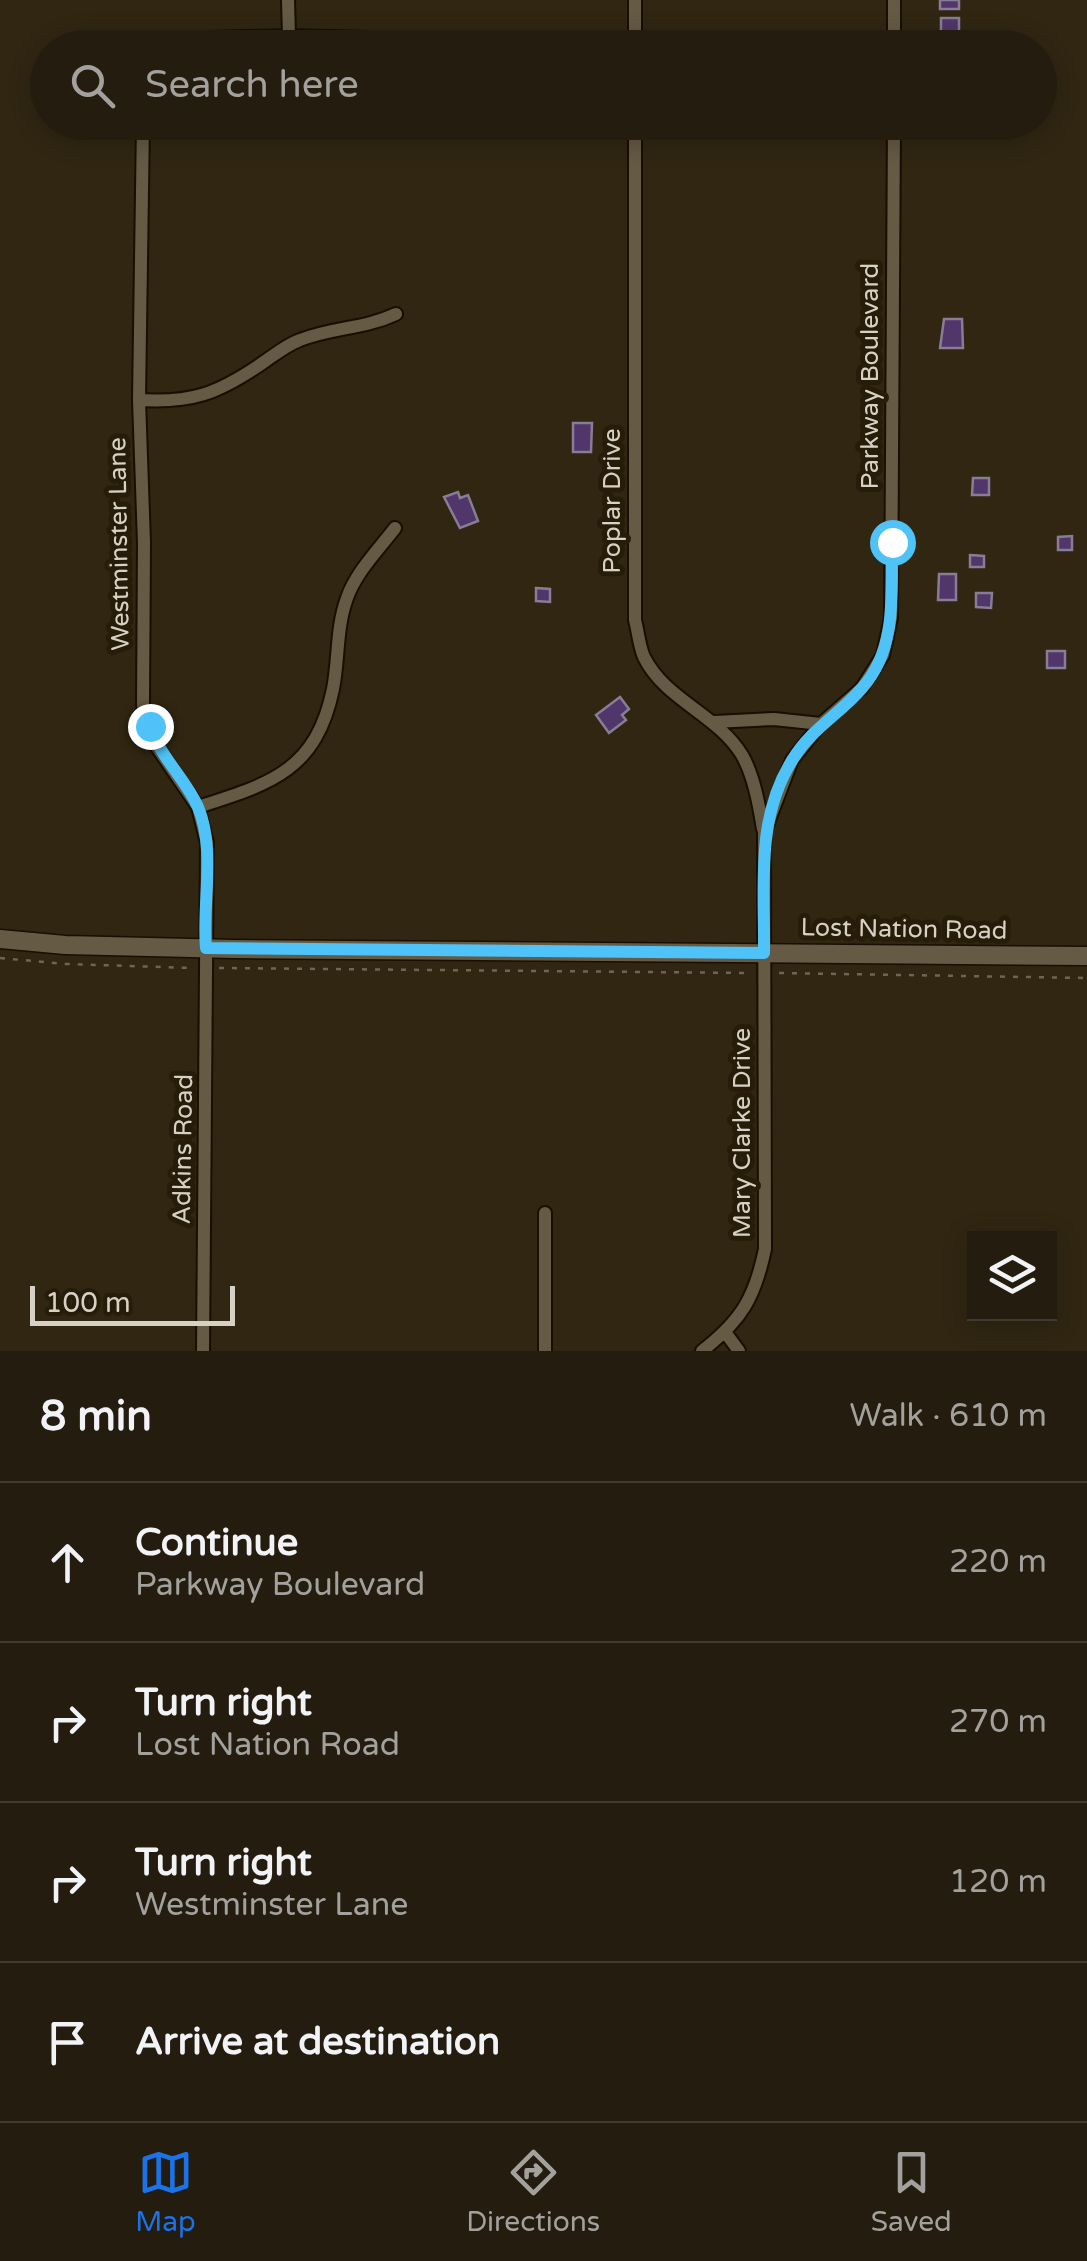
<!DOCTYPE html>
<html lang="en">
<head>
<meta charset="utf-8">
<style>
  :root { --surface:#241c0e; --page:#30291c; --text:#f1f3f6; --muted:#a3a19e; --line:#413a2e; --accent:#1a73e8 }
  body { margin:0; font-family:"Varela Round",sans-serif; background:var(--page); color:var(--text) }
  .controls { position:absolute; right:30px; bottom:30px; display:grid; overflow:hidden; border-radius:0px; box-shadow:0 5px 25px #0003 }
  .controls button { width:90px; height:90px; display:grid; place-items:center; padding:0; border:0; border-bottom:2px solid var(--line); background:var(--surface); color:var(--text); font:50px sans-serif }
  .scale { position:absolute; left:30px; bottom:25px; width:205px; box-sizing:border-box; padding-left:10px; border:5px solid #d7d0c4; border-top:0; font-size:28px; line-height:35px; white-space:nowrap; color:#d7d0c4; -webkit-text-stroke:8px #261c08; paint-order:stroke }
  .stop { position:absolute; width:30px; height:30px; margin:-22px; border:8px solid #4fc3f7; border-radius:50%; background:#fff }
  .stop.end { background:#4fc3f7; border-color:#fff; box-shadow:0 2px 10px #0008 }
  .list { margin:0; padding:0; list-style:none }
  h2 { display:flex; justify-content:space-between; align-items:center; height:130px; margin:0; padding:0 40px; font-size:42px }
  h2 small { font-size:32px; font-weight:400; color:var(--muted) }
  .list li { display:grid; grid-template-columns:65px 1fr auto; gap:30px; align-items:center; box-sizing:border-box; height:160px; padding:0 40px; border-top:2px solid var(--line) }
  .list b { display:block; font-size:38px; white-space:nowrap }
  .list p { margin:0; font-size:32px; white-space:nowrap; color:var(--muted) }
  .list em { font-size:32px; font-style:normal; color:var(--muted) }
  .icon { flex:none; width:55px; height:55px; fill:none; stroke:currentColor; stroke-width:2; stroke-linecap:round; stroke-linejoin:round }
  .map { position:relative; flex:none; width:1087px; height:1351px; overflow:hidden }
  .search { position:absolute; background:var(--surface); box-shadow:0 5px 25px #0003; left:30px; right:30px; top:30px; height:110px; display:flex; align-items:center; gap:25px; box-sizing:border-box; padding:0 35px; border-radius:55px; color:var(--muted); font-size:38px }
  .sheet { height:770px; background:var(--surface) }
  nav { display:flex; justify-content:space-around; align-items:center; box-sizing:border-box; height:140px; border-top:2px solid var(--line); background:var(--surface); font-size:28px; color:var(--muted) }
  nav a { display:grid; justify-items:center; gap:5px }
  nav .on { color:var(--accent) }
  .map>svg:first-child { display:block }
  .building { fill:#50366a; stroke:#887d94; stroke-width:2.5 }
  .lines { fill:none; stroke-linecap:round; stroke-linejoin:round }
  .minor-casing { stroke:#180f00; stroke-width:16 }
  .tertiary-casing { stroke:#180f00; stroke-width:21 }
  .path { stroke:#6e6554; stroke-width:2.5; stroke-dasharray:5 8; stroke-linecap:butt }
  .minor { stroke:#655a44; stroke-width:12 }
  .tertiary { stroke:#655a44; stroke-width:18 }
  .route { stroke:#4fc3f7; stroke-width:12 }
  .labels { text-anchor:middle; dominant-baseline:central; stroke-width:10; stroke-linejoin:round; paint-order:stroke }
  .street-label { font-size:25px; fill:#d7d0c4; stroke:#261c08 }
</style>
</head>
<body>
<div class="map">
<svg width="1087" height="1351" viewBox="0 0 1087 1351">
  <rect width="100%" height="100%" fill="#302612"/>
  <path class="building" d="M940 0H959V9H940Z
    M941 18H959V47H941Z
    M944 319H962L963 348H940Z
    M573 423H592L591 452H573Z
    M973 478H989V495H972Z
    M458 492 460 498 468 495 478 521 460 528 444 497Z
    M1072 536V550H1058V537Z
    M970 555 984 556V567H970Z
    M939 574H956V600H938Z
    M536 588 550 589V602L536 601Z
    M976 593H992L991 608 976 607Z
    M1047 651H1065V668H1047Z
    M620 697 629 709 622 715 626 720 609 733 596 715Z"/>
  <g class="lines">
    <defs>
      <path id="minor" d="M288 0 289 36
        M635 0V48
        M158 48 170 39 289 36 369 38 386 48
        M894 48V0
        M143 122 139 400 144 543 143 705 157 747 198 807 207 843 203 1351
        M635 122V620C638 631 639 646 644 657 665 700 717 714 742 755 754 776 759 805 763 829
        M139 400C192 403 217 394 261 364 273 356 286 345 300 340 333 327 364 329 396 314
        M714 722 774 719 821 724
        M198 807C270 784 316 771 333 689 339 658 336 628 347 598 356 572 379 549 395 528
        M545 1213V1351
        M725 1332 739 1351
        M702 1351C742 1320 755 1297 765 1249L764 833 792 760 821 724 862 688 883 655 891 618 894 122"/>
      <path id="tertiary" d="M0 939 65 945 233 949 1087 956"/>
    </defs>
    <use href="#minor" class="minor-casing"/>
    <use href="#tertiary" class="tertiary-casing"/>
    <path class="path" d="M0 958 66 964 191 968
      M219 968 751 973
      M779 973 1087 978"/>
    <use href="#minor" class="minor"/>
    <use href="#tertiary" class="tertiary"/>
  </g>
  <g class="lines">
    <path class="route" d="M150 726C160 757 185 778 198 807 216 850 202 903 206 948L764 953C765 887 755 818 793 759 811 729 840 714 862 688 898 648 891 592 892 542"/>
  </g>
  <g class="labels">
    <g class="street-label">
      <text transform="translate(870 376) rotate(-90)">Parkway Boulevard</text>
      <text transform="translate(612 501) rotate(-90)">Poplar Drive</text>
      <text transform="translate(119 544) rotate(-91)">Westminster Lane</text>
      <text transform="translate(904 929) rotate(1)">Lost Nation Road</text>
      <text transform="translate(742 1133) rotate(-90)">Mary Clarke Drive</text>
      <text transform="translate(183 1149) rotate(-89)">Adkins Road</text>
    </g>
  </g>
</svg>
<div class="controls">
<button><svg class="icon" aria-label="layers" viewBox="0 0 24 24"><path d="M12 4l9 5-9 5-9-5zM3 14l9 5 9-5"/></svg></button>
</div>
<div class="scale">100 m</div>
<div class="stop" style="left:892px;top:542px"></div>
<div class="stop end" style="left:150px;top:726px"></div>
<div class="search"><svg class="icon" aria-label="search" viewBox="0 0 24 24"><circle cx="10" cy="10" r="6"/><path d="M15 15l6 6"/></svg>Search here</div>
</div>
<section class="sheet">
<h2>8 min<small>Walk · 610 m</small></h2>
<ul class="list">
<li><svg class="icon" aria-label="ahead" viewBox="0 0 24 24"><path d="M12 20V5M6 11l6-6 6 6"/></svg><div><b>Continue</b><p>Parkway Boulevard</p></div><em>220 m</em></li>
<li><svg class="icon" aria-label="right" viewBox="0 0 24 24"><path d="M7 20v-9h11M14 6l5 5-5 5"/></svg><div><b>Turn right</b><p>Lost Nation Road</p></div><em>270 m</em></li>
<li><svg class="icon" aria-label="right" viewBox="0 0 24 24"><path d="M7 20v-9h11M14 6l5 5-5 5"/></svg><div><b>Turn right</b><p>Westminster Lane</p></div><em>120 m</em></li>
<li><svg class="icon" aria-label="arrive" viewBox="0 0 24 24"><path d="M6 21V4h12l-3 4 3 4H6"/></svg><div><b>Arrive at destination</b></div></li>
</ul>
</section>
<nav>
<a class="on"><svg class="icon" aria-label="map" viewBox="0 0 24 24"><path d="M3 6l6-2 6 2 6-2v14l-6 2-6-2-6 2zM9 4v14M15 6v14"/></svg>Map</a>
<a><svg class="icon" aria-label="directions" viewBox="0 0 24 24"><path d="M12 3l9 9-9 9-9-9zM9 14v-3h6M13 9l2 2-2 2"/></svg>Directions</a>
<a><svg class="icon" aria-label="saved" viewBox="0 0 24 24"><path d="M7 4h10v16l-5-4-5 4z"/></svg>Saved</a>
</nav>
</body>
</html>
